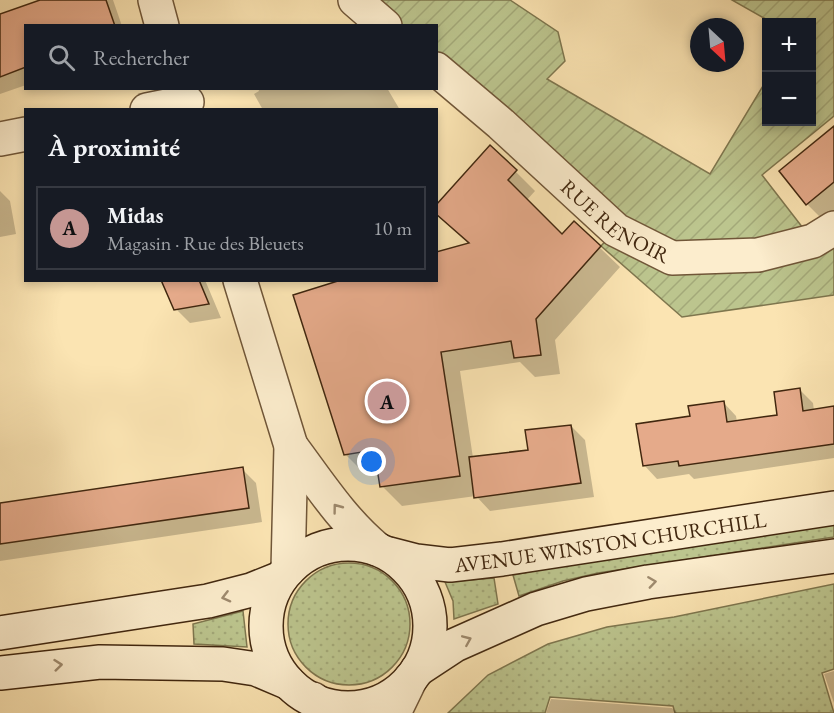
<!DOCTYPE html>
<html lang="fr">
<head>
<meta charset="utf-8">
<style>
  :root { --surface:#171b24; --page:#242831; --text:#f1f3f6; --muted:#9ea1a6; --line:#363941; --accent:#c59692 }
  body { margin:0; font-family:"EB Garamond",serif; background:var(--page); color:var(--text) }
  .controls { position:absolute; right:18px; top:18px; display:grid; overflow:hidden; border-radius:0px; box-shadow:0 3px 9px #0003 }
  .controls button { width:54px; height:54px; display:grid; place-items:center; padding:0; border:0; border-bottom:2px solid var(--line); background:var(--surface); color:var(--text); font:30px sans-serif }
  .compass { position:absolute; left:690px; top:18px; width:54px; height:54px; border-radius:50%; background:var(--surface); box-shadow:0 3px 9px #0003; rotate:154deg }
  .you { position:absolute; left:372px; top:462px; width:21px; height:21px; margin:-15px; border:4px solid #fff; border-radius:50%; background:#1a73e8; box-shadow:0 0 0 9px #1a73e833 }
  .badge { display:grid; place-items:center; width:39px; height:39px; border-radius:50%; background:var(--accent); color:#111; font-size:20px; font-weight:700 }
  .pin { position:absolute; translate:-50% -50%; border:3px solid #fff; box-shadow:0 2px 6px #0006 }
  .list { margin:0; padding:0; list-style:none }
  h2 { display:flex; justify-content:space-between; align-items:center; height:78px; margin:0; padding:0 24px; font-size:26px }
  h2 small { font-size:20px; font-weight:400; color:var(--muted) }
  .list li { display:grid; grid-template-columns:39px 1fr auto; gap:18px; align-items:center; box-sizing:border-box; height:84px; margin:0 12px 12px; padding:0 12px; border:2px solid var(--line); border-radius:0px }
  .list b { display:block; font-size:22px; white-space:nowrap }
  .list p { margin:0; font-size:20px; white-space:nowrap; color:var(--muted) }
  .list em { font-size:20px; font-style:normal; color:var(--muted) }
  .icon { flex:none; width:33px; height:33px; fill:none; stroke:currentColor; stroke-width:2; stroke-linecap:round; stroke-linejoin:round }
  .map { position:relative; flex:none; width:834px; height:713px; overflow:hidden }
  .search { position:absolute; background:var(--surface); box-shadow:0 3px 9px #0003; left:24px; top:24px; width:414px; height:66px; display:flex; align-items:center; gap:15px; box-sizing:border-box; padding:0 21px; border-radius:0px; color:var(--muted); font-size:22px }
  .panel { position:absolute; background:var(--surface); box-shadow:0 3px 9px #0003; left:24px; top:108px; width:414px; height:174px; border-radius:0px }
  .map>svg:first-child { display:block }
  .grass { fill:url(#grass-dots); stroke:#7e764e; stroke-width:1.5 }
  .garden { fill:url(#garden-furrows); stroke:#7e764e; stroke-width:1.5 }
  .shadow { fill:#0003 }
  .building { fill:#e5aa8a; stroke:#41270f; stroke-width:1.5 }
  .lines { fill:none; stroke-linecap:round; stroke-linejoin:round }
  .street-casing { stroke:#705638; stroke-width:36 }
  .secondary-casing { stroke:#41270f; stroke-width:36 }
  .street { stroke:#fcedcd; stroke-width:33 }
  .secondary { stroke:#fcedcd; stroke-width:33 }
  .oneway { stroke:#9e8a6e }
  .labels { text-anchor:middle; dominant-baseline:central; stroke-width:5; stroke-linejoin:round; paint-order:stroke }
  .street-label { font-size:21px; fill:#41270f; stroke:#fcedcd }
</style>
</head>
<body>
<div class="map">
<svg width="834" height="713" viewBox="0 0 834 713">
  <defs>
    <pattern id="grass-dots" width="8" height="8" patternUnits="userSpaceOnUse" patternTransform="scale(1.5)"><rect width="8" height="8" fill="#bcc58e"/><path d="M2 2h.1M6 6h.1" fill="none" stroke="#a3a979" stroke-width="1.8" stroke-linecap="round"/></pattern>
    <pattern id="garden-furrows" width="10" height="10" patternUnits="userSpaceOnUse" patternTransform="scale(1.5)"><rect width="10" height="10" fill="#bcc58e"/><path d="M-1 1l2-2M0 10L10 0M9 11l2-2" fill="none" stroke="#a3a979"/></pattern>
  </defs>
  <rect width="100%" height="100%" fill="#fbe4b2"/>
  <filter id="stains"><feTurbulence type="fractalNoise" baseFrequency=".00333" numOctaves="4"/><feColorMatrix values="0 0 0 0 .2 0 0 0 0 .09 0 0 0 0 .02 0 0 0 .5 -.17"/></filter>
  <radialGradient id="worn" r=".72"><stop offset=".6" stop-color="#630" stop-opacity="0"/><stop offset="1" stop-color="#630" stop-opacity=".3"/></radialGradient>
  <path class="grass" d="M834 524V537L598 573 563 581 519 596 513 575 570 564Z
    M288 624a61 61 0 1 1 122 0a61 61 0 1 1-122 0Z
    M494 578 498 604 454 619 453 601 445 582Z
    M834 584V669L822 673 834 713H675L673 706 550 697 545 713H448L488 675 548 644 607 627 674 617Z
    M243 611 247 647 194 644 193 624Z"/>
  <path class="garden" d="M355 0H510L558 32 565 61 547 79 710 174 766 81V122H812V22H771L732 0H834V116L762 175 813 241 834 243V295L682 317 601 246 616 230 437 69 436 26 385 25Z"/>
  <path class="shadow" d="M45 0H113L122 26H26V85L0 94V23Z
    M258 88H387L400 110H263L254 94 259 91Z
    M834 128V231L807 204Z
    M515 171 535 191 526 201 562 236 574 223 620 267 555 340 560 374 535 377 520 362 460 371 473 458 530 451 571 426 585 440 594 497 490 511 476 496 402 506 382 486 379 472 365 474 345 454 436 280 470 244 454 229Z
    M0 191 10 201 16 234 0 237Z
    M163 280H205L221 318 190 323 176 309Z
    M800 390 813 403 814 411 834 408V458L694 479 689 474 657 479 644 465 691 417 723 402 736 416 737 422 779 416Z
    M242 469 256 483 262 522 0 561V504Z
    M834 671V703L824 674Z
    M551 699 672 708 677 713H546Z"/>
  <path class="building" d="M40 0H106L115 26H26V67L0 77V14Z
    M834 126V182L806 205 779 171Z
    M490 145 517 170 508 180 562 234 574 221 601 246 536 319 541 355 514 358 511 341 441 352 460 476 380 487 374 450 344 455 293 295 341 280H436V252L469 243 436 214V205Z
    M161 280H199L209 304 174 310Z
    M800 388 803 411 834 406V444L679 466 678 461 643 466 636 424 690 416 688 406 724 401 727 422 777 415 774 392Z
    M571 425 581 483 474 498 469 457 528 450 525 430Z
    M243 467 249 508 0 544V503Z"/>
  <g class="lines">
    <defs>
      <g id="street">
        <path d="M155 0 162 26"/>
        <path d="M355 0 385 26"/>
        <path id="s1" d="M436 69 501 124 616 230 672 258 758 255 813 241 834 228"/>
        <path d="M147 110 187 102"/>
        <path d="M0 139 26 134"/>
        <path d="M240 280 291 446 288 570"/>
        <path d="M291 446C318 482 342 520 377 549"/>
        <path d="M313 699 331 713"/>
        <path d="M394 713 411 678"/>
      </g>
      <g id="secondary">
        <circle cx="348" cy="626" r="82"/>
        <path id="s2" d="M389 554 416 561 450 565 502 559 834 508"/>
        <path d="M0 633 208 601 251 590 281 578"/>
        <path d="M417 670 455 645 536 609 586 594 648 582 834 556"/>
        <path d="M0 673 100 662 223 664 256 669 289 683"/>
      </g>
    </defs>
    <use href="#street" class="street-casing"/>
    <use href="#secondary" class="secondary-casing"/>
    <use href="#street" class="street"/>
    <use href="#secondary" class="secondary"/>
  </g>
  <defs><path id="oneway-chevron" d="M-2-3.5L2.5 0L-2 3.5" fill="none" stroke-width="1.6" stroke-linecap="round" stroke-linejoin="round" transform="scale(1.5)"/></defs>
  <g class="oneway">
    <use href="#oneway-chevron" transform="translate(337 508) rotate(-127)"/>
    <use href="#oneway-chevron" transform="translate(652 582) rotate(-8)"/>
    <use href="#oneway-chevron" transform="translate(226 597) rotate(166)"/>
    <use href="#oneway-chevron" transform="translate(467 640) rotate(-23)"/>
    <use href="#oneway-chevron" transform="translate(58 665) rotate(-6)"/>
  </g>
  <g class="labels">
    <g class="street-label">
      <text stroke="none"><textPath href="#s1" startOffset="236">RUE RENOIR</textPath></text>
      <text stroke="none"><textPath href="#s2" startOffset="224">AVENUE WINSTON CHURCHILL</textPath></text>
    </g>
  </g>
  <rect width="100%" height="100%" filter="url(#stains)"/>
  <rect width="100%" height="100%" fill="url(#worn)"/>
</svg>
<div class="controls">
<button>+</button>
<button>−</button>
</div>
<svg class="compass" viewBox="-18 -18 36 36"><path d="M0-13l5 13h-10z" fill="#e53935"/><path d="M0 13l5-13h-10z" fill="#9ea1a6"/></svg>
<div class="you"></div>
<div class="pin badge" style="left:387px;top:401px">A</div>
<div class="search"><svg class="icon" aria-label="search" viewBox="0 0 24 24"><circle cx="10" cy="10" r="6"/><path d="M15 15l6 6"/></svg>Rechercher</div>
<section class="panel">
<h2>À proximité<small></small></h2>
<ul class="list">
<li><span class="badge">A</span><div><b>Midas</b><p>Magasin · Rue des Bleuets</p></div><em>10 m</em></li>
</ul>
</section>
</div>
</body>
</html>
